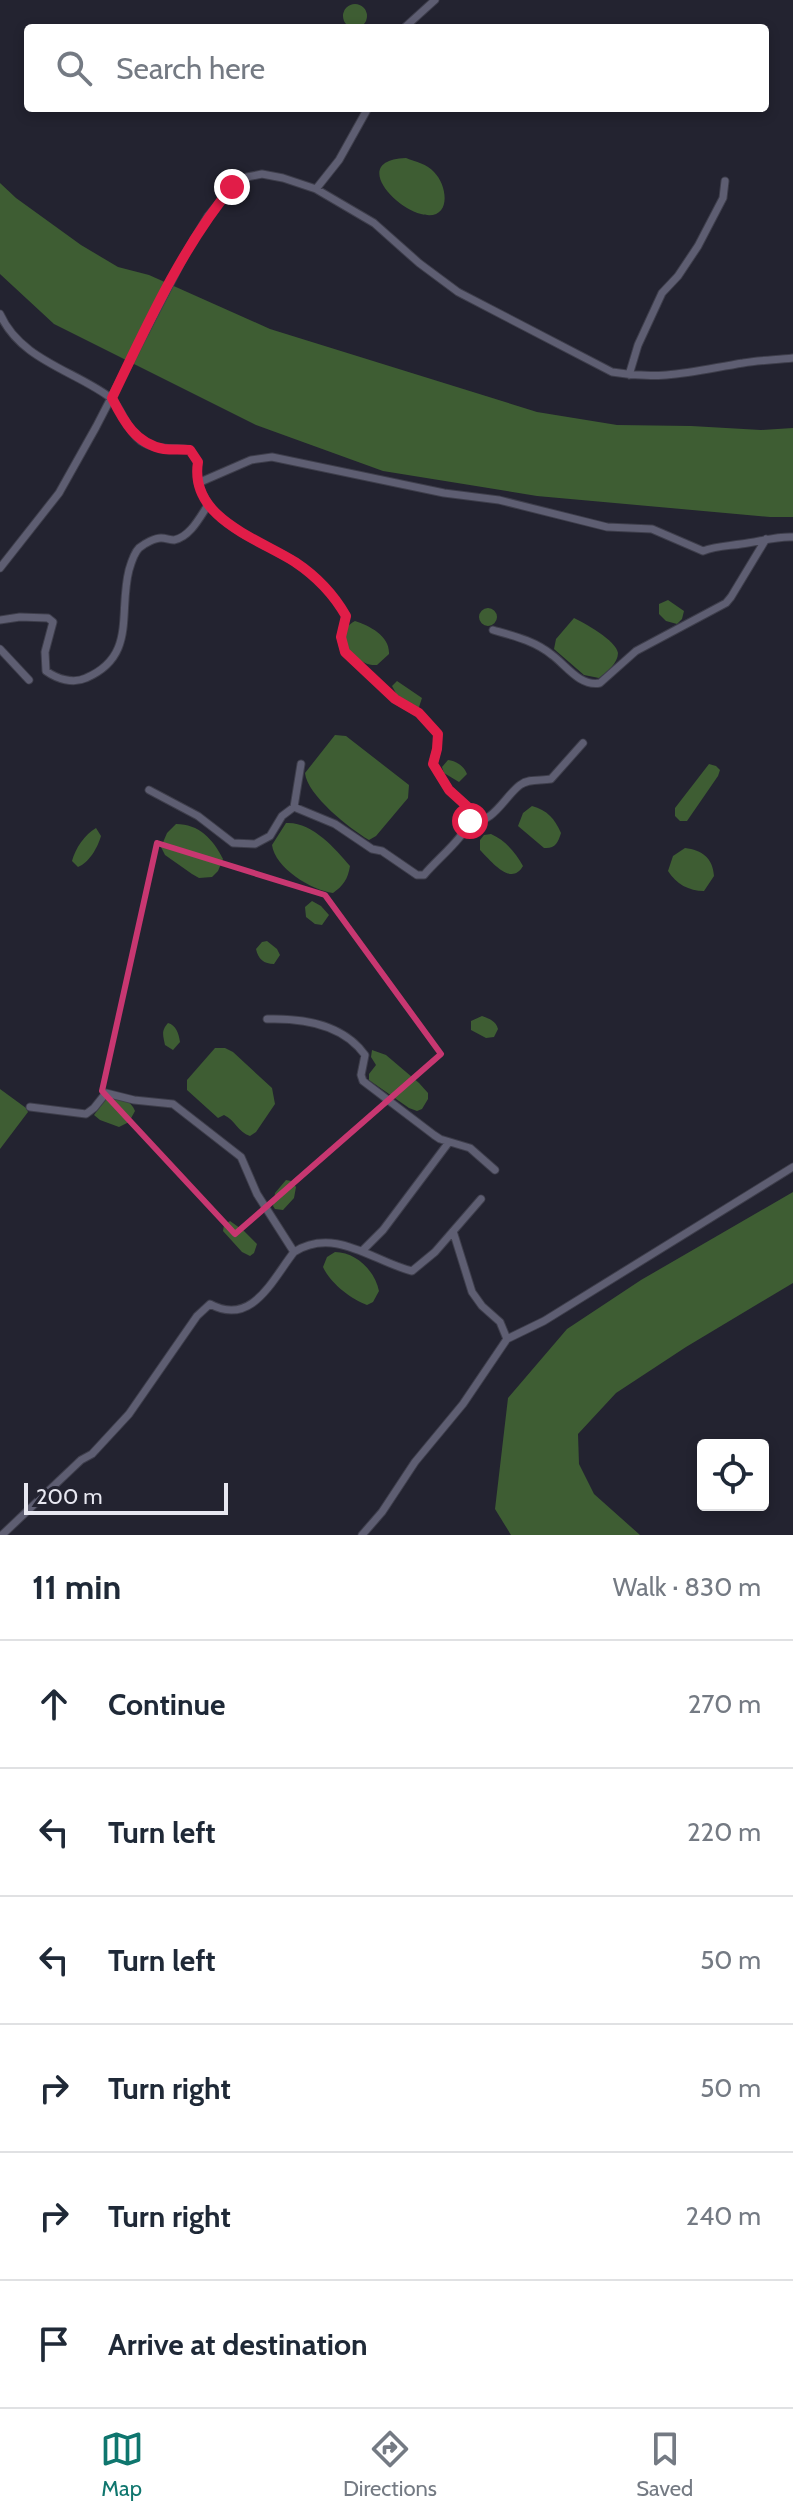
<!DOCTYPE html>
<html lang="en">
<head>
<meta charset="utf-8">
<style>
  :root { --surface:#fff; --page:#f6f6f7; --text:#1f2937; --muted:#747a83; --line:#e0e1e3; --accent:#0f766e }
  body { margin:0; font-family:Cabin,sans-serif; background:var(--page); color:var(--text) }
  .controls { position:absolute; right:24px; bottom:24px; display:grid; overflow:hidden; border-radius:8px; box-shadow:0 4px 12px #0003 }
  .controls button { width:72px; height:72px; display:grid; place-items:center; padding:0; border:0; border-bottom:2px solid var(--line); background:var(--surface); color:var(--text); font:40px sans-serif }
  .scale { position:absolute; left:24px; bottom:20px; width:204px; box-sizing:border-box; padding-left:8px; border:4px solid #e7e7f0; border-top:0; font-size:22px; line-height:28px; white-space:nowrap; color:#e7e7f0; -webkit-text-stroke:6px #232330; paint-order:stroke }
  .stop { position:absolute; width:24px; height:24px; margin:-18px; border:6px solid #e11d48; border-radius:50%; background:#fff }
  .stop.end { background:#e11d48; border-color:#fff; box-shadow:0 2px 8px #0008 }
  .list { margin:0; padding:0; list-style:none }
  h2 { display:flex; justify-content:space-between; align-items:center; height:104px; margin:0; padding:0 32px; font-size:34px }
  h2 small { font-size:26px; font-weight:400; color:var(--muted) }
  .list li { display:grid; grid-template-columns:52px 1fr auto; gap:24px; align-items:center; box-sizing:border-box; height:128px; padding:0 32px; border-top:2px solid var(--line) }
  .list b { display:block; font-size:30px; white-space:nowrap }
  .list em { font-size:26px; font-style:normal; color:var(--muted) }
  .icon { flex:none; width:44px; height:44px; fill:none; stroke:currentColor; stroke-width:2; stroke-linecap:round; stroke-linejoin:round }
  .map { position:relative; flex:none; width:793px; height:1535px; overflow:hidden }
  .search { position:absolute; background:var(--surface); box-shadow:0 4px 12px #0003; left:24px; right:24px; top:24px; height:88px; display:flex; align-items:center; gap:20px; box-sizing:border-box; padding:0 28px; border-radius:8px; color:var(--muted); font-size:30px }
  .sheet { height:872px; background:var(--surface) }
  nav { display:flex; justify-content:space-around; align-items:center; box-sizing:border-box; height:112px; border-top:2px solid var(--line); background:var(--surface); font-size:22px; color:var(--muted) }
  nav a { display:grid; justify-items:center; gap:4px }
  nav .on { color:var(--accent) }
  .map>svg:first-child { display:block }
  .water { fill:#3e5d33 }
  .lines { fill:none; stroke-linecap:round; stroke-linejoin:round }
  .street-casing { stroke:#3e3e4b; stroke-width:9 }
  .street { stroke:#5e5e72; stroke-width:7 }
  .route { stroke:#e11d48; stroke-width:10 }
  .marked { fill:none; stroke:#c83771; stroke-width:6; stroke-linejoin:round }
</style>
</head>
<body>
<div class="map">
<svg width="793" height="1535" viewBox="0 0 793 1535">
  <rect width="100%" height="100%" fill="#232330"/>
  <path class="water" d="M343 16a12 12 0 1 1 24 0a12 12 0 1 1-24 0Z
    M406 158C416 162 427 164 434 172 449 187 451 222 421 214 392 206 352 160 406 158Z
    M0 183 16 198 81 245 118 267 149 275 270 329 537 412 617 425 691 426 761 430 793 428V517H770L537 496 383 471 256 425 54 324 0 274Z
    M668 600 684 611 682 619 677 624 666 621 659 614V604Z
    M479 617a9 9 0 1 1 18 0a9 9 0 1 1-18 0Z
    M574 618C583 622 617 641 618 653 618 663 607 672 599 678L584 675 554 649 556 639Z
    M355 621C370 626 390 636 389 654L377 665C356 667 329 634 355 621Z
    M397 681 422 698 419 707H415L397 695 392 686Z
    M335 735 346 736 409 785 408 798 376 836 369 840C350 829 307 795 305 773Z
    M448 760C456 761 464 766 467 774L459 782 444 773 442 767Z
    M709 764 716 766 720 770 718 776 687 821H680L675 816V808Z
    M532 806C547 810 555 819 561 833 558 843 555 849 544 848L518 826 523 813Z
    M286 823C311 821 335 848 350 866 348 879 343 886 333 893 311 890 275 868 272 845Z
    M176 824C199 824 213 839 223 859L218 871 212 877 199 878 192 874 165 855 161 847 167 833Z
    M96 828 101 836C98 847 89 863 78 867L72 861C75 849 85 834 96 828Z
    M491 834C505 840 516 853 523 866 511 887 491 861 480 850V840L484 835Z
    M685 848C702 850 713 858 714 876L704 891C689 891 676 884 668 871L673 856Z
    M312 901 321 906 329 915 322 925 315 924 306 917 305 907Z
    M267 941 277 949 280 955 274 964C264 964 258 959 256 949L262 942Z
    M482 1016C490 1019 496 1021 498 1029L494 1037 486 1038 471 1030V1021Z
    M168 1023C176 1025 179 1034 180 1042L173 1050 165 1045C163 1035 161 1031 168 1023Z
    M215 1048H225L233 1052 272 1088 275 1104 256 1132 250 1136C238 1132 235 1120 224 1115L218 1118 187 1090V1080Z
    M372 1050 386 1055 419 1083 428 1093V1099L422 1109 417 1111 409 1108 369 1080V1074L376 1065 371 1057Z
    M0 1089 26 1108 28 1112 0 1149Z
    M115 1097C124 1099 131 1101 135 1111L129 1122 119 1127 100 1120 94 1115 107 1098Z
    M286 1180 291 1181 296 1187 294 1198 283 1210 275 1209 273 1206 275 1193Z
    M793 1192V1283L686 1347 616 1393 578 1434 579 1464 594 1494 640 1535H511L495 1509 508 1398 567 1329 641 1280Z
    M230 1221 244 1231 257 1244 254 1253 250 1256 242 1252 223 1231 224 1225Z
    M335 1252C356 1252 375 1271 379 1291L373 1302 367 1305C351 1299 330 1283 323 1267L327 1257Z"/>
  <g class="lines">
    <defs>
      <path id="street" d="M404 28 435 0
        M316 189 339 160 368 108
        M0 314C20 359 72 370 108 396 121 405 126 430 141 441 156 451 174 447 190 450L198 462C190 518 256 538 295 562 316 576 334 595 346 616L341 637 345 652 395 699 419 713 438 734 437 749 433 764 449 790 470 809 472 816C464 839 440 856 424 875H417L382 851 372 849 335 824 294 807 282 816 270 836 255 844 233 843 198 816 149 790
        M629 375 638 345 662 293 678 276 698 246 723 198 725 181
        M198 483 251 460 272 457 444 493 499 500 607 527 652 529 703 551C716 546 728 546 741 544 759 542 775 536 793 537
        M0 568 59 493 96 427 188 249 208 216 232 187 247 177 262 174 283 178 316 189 374 223 419 263 458 292 612 372C662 381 694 371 743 363 759 360 776 360 793 358
        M0 620 20 617 48 618 53 622 45 652 46 671C57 679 73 684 86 678 137 656 118 613 129 570 131 563 134 553 139 548 145 543 155 538 161 538 166 538 170 540 174 540 190 537 200 517 208 505
        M493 630C514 636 535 641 552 655 566 665 580 687 600 683L636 651 726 603 731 597 766 539
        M0 649 29 680
        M294 807 301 764
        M470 821C493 825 504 797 520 785 529 778 541 781 551 779L583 743
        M267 1019C302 1018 343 1024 365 1055L361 1075 363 1081 434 1135 440 1139 470 1148 495 1170
        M30 1107 86 1114 94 1108 106 1093 134 1100 173 1104 241 1157 257 1194 294 1252
        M363 1250 383 1230 449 1142
        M507 1339 544 1321 793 1167
        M2 1535 81 1460 92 1454 129 1414 197 1316 210 1304C252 1327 272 1280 294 1252 335 1226 374 1262 412 1271L435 1252 481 1199
        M362 1535 382 1512 415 1462 463 1404 507 1339 500 1322 482 1306 472 1292 453 1231"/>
    </defs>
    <use href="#street" class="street-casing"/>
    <use href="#street" class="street"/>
  </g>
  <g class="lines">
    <path class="route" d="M232 187C182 247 146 327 112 398 124 422 136 444 164 449 173 450 181 449 190 450L198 462C189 518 257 538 295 562 316 576 334 595 346 616L341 637 345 652 395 699 419 713 438 734 437 749 433 764 449 790 470 809 472 816 470 821"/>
  </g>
  <path class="marked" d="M157 843 325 895 441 1054 235 1234 102 1091Z"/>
</svg>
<div class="controls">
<button><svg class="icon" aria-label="locate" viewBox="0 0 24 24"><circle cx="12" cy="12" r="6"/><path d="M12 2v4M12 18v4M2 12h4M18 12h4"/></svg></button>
</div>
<div class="scale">200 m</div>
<div class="stop" style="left:470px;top:821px"></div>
<div class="stop end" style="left:232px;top:187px"></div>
<div class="search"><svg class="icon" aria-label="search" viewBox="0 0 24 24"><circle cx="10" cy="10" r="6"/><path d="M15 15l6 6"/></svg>Search here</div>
</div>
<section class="sheet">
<h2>11 min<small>Walk · 830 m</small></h2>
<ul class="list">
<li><svg class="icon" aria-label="ahead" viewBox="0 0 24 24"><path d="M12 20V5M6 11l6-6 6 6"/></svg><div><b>Continue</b></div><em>270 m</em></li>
<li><svg class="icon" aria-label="left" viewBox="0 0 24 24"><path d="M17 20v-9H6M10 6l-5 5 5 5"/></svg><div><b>Turn left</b></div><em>220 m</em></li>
<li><svg class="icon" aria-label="left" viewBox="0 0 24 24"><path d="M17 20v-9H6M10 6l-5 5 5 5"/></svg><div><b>Turn left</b></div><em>50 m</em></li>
<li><svg class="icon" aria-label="right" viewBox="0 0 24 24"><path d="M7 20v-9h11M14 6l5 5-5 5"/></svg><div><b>Turn right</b></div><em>50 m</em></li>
<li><svg class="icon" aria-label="right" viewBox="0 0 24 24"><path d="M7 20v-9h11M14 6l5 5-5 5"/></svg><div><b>Turn right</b></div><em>240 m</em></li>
<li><svg class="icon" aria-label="arrive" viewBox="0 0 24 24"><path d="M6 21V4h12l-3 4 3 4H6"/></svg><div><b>Arrive at destination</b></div></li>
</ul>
</section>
<nav>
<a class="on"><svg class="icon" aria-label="map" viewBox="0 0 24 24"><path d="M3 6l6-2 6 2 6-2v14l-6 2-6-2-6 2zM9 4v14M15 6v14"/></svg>Map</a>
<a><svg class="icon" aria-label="directions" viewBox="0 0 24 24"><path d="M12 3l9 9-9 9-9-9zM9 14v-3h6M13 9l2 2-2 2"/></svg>Directions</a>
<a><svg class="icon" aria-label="saved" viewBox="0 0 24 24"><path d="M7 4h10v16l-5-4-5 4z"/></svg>Saved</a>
</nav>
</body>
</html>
